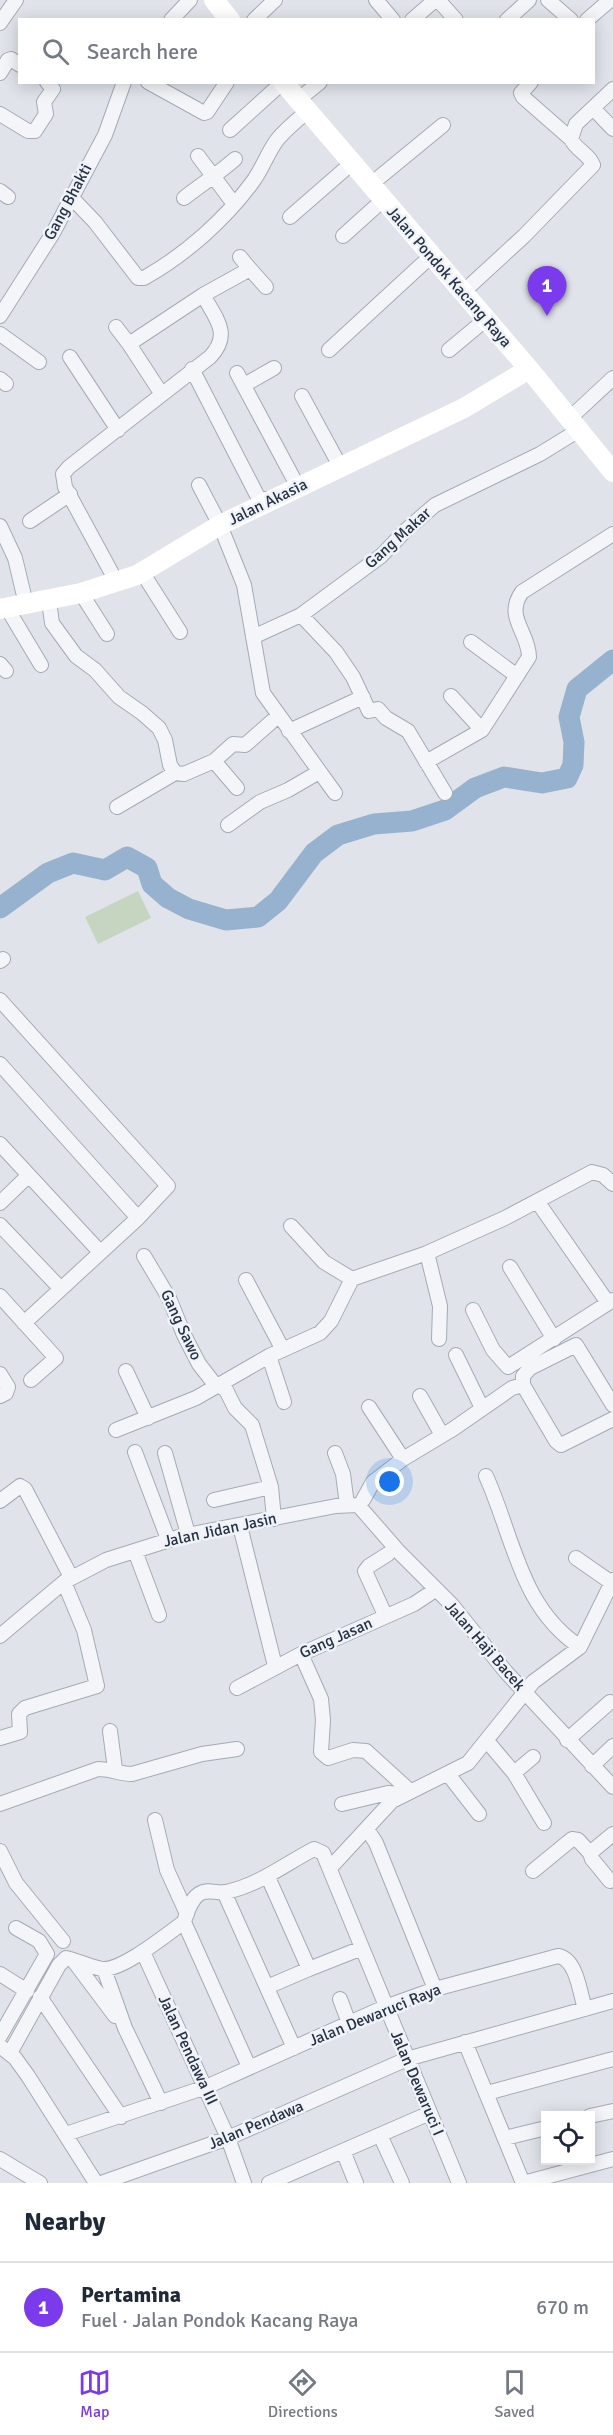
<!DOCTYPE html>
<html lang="en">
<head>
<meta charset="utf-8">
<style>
  :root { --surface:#fff; --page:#f2f2f3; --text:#1f2937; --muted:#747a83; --line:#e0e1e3; --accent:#7c3aed }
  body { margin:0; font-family:Signika,sans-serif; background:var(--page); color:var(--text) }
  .controls { position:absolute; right:18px; bottom:18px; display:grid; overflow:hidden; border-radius:0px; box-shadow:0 3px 15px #0003 }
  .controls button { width:54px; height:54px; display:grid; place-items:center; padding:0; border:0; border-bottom:2px solid var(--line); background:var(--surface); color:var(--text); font:30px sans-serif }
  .you { position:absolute; left:390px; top:1482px; width:21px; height:21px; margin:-15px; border:4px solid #fff; border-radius:50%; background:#1a73e8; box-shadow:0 0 0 9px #1a73e833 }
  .badge { display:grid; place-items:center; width:39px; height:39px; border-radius:50%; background:var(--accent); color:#fff; font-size:20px; font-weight:700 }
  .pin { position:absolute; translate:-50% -50px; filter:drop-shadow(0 2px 3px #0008) }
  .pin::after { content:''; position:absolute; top:32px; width:21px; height:18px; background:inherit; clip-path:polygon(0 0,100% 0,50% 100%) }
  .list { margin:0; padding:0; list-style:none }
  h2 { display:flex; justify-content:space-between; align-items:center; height:78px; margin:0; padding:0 24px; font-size:26px }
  h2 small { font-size:20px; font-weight:400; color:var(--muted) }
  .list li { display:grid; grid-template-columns:39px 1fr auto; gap:18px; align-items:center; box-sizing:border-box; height:90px; padding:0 24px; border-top:2px solid var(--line) }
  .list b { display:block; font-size:22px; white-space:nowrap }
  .list p { margin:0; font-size:20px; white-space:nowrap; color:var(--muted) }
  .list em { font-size:20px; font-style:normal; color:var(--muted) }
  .icon { flex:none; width:33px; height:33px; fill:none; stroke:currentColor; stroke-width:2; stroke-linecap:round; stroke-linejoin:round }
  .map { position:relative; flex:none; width:613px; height:2183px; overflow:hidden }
  .search { position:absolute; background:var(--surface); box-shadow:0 3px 15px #0003; left:18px; right:18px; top:18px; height:66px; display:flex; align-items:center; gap:15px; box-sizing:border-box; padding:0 21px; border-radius:0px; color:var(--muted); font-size:22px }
  .sheet { height:168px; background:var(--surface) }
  nav { display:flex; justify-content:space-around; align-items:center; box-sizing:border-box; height:84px; border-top:2px solid var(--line); background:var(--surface); font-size:16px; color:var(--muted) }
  nav a { display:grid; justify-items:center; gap:3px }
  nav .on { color:var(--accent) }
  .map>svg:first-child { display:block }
  .green { fill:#c5d5c0 }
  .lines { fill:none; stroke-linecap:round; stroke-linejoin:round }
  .river { stroke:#97b2ce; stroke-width:21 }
  .street-casing { stroke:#a4abb5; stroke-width:16 }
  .street { stroke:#f3f5f8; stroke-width:14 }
  .secondary { stroke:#fff; stroke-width:20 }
  .labels { text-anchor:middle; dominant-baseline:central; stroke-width:5; stroke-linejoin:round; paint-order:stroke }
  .street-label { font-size:16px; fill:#263143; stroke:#eff3f7 }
</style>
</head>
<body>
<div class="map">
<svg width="613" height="2183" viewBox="0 0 613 2183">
  <rect width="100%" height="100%" fill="#e0e4ea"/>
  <path class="green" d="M138 891 151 918 98 944 85 917Z"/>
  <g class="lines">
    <path class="river" d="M0 908 48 873 73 863 105 870 127 857 147 868 152 884 168 898 189 909 226 920 258 917 278 901 314 853 338 835 374 824 412 821 445 810 475 788 504 777 542 783 567 778 573 765 574 742 569 717 577 689 613 660"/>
    <defs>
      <path id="street" d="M376 0 393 20
        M548 0 571 20
        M439 1 456 20
        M171 20 190 0
        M254 20 275 0
        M412 20 435 0H441
        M507 20 529 0
        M587 20 610 0
        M0 23 16 0
        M0 73 8 60 11 59 20 65
        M148 82 204 113 207 112 227 82
        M298 100 320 82
        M593 108 613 129
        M0 114 28 131H35L46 114 44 102 53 89 47 82
        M230 130 283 82
        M571 139 576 124 613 89
        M198 156 234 204
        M370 185 443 125
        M0 191 8 197
        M72 198 95 222 138 278H144C185 255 226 219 254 180 263 167 268 152 277 140 286 129 297 120 308 111
        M184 198C202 184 218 174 235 159
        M290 217 352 163
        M343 236 383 200
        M240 257 250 269
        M462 293 524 236 593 165C589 154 576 150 571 139L523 97 521 93 531 82
        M0 316 53 233 105 135 124 82
        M116 327 129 344
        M0 334 39 362
        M329 350 431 256
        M449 350 485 320
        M70 357 118 430
        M192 369 259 499H271
        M237 373 298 487
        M0 379 6 384
        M244 385 274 368
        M161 393 129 344 203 295 250 269 266 287
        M302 396 340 466
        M570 418 613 378
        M199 485 220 525 244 585 263 693 335 793
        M30 521 70 494
        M0 526 15 558 26 604
        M142 572 180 632
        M116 581 65 487 63 474 69 467 210 357C232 334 216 319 203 295
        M81 593 107 634
        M49 601 52 623 76 656 95 670 119 697 142 713 159 728 165 740 170 765 175 773
        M7 608 41 665
        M301 615 336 652 353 677 369 711 378 709 386 718 408 731 445 793
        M253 637 301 615 381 556 406 530 435 505 540 454 579 430
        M471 642 517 676
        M0 664 6 671
        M451 696 482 730
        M289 731 363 697
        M214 761 237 788
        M426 762 482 730 529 657C529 632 504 617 522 592L613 534
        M175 773 184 774 214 761 233 744 245 745 278 716
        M117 807 175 773
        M228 825 260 802 288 790 319 772
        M0 961 3 959
        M0 1000 168 1186 138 1218 24 1323
        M0 1064 138 1218
        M0 1144 100 1252
        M537 1201 608 1303
        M0 1203 29 1175
        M0 1225 61 1289
        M291 1226 324 1262 352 1279
        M427 1253 440 1306 439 1339
        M144 1256 169 1298 184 1335 199 1364 213 1382 226 1390 235 1408 252 1425 271 1487 274 1519
        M510 1267 554 1339
        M246 1280 283 1350
        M0 1296 56 1358 31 1380
        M473 1310 493 1350 508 1367 613 1300
        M456 1355 482 1408
        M269 1356 284 1402
        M126 1371 148 1418
        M0 1374 8 1387 6 1393 0 1396
        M420 1396 442 1435
        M613 1405 576 1345 530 1368 523 1376V1385L556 1441 561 1445 613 1419
        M369 1407 403 1459
        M116 1430 196 1398 269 1356 320 1333 331 1321 352 1279 427 1253 505 1218 592 1172 603 1175 613 1184
        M135 1452 168 1539
        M165 1453 188 1534
        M335 1453 343 1474 347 1505
        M486 1476C514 1538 520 1607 580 1647
        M214 1500 271 1487
        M363 1500 373 1482 403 1459 453 1429 512 1388 523 1385
        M0 1501 20 1486 25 1489 71 1577
        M240 1526 275 1666
        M135 1551 159 1615
        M576 1558 612 1583
        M385 1615 365 1571 369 1566 388 1554
        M0 1636 64 1582 106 1560 182 1536 336 1506 358 1505 399 1552 452 1605 506 1672 613 1787
        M301 1654 321 1699 323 1720 321 1752 328 1758 353 1750 366 1751 410 1791
        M237 1688 301 1654 414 1604 435 1590
        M110 1731 115 1769
        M0 1738 20 1732 19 1714 25 1708 97 1686 84 1630 64 1582
        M567 1740 610 1702
        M487 1741 514 1773 544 1823
        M592 1766 613 1746
        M514 1773 533 1757
        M448 1774 479 1814
        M0 1804 98 1769C111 1769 120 1774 132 1774L202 1754 237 1749
        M342 1804 388 1793 403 1794
        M155 1820 167 1870 187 1914
        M367 1829 376 1843 435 1989
        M0 1851 16 1883 63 1941
        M590 1853 592 1859 610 1881
        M330 1868 392 1801 468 1763 533 1682 580 1647 613 1580
        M533 1871 572 1839 578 1840 590 1853 613 1834
        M224 1892 294 2048
        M184 1922C187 1913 190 1900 199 1894 208 1888 217 1894 226 1892 259 1885 285 1864 314 1849L323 1853 459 2183
        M184 1922 249 2067
        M143 1952 228 2138 244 2183
        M73 1960 115 2016
        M104 1969 125 2028 161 2103
        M309 1969 362 1948
        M0 1974 27 1991
        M267 1987 309 1969 268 1877
        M40 1997 121 2117
        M340 1999 349 2023
        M0 2036 47 1954 39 1941 16 1928
        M465 2042 523 2183
        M0 2046 15 2058 28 2076 96 2183
        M10 2053 59 1965 66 1958C78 1961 91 1967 102 1969 122 1971 167 1934 184 1922
        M487 2093 613 2059
        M590 2116 613 2111
        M66 2134 206 2087 385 2007 435 1989 558 1956C577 1959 580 1994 585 2009
        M380 2135 402 2183
        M505 2138 546 2128
        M343 2151 356 2183
        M0 2159 40 2183
        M101 2183 228 2138 407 2059 613 2001
        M269 2183 430 2113
        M523 2183 613 2159"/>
    </defs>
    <use href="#street" class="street-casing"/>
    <use href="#street" class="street"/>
    <path class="secondary" d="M214 0 230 20
      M283 82 529 369 613 472
      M0 609 81 593 137 575 220 525 464 408 529 369"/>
  </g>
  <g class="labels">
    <g class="street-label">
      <text transform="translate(68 202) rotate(-62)">Gang Bhakti</text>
      <text transform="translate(449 277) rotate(49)">Jalan Pondok Kacang Raya</text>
      <text transform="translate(268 502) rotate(-26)">Jalan Akasia</text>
      <text transform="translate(398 538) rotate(-42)">Gang Makar</text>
      <text transform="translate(181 1325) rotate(65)">Gang Sawo</text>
      <text transform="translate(220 1530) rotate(-12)">Jalan Jidan Jasin</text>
      <text transform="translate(336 1638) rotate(-24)">Gang Jasan</text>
      <text transform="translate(485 1646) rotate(49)">Jalan Haji Bacek</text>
      <text transform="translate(375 2015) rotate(-22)">Jalan Dewaruci Raya</text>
      <text transform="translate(188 2050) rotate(65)">Jalan Pendawa III</text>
      <text transform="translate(417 2083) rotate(67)">Jalan Dewaruci I</text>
      <text transform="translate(256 2125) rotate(-23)">Jalan Pendawa</text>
    </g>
  </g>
</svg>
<div class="controls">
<button><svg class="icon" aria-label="locate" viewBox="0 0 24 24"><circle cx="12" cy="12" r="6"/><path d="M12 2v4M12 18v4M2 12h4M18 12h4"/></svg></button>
</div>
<div class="you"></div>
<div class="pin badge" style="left:547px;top:316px">1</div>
<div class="search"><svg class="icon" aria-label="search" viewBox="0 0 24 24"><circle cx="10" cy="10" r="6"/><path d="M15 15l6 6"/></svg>Search here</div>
</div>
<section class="sheet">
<h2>Nearby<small></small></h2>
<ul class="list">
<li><span class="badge">1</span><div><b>Pertamina</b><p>Fuel · Jalan Pondok Kacang Raya</p></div><em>670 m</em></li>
</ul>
</section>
<nav>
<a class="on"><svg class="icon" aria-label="map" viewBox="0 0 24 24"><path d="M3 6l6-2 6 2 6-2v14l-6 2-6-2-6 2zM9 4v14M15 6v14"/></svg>Map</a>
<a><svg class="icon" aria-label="directions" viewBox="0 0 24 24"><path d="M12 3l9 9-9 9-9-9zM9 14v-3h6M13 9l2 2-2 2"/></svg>Directions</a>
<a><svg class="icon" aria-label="saved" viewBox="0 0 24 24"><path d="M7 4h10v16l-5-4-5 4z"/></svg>Saved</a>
</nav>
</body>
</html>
